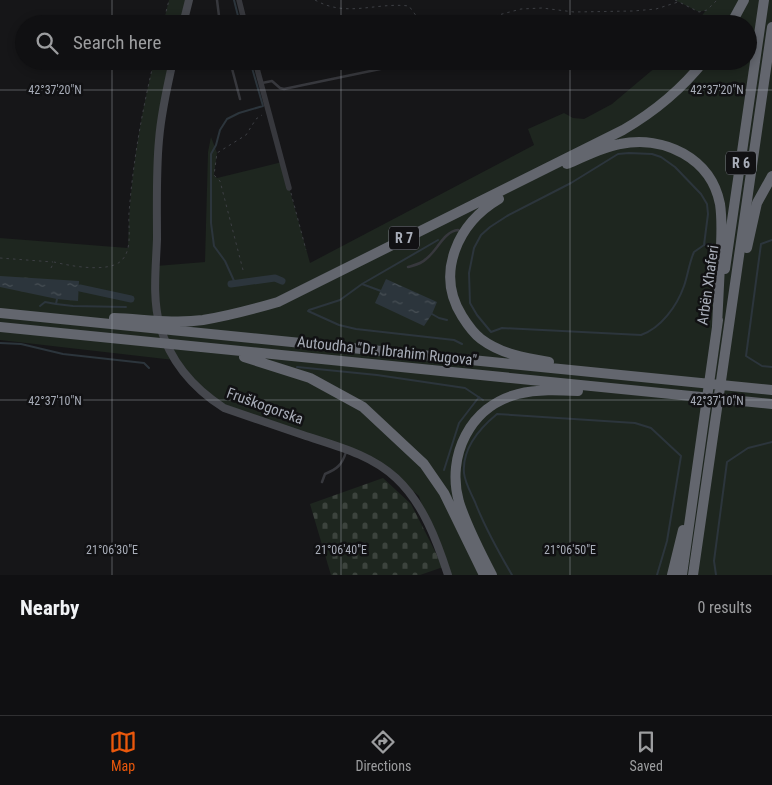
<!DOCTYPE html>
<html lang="en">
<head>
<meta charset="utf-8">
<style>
  :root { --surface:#101012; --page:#19191b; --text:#f1f3f6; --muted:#9c9d9f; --line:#303032; --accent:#ea580c }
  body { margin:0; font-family:"Roboto Condensed",sans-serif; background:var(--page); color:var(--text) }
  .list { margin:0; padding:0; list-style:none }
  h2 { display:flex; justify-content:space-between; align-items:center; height:65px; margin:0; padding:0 20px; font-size:21px }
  h2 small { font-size:16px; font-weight:400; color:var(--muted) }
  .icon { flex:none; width:28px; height:28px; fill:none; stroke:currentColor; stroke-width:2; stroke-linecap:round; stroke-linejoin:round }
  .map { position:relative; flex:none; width:772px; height:575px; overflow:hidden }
  .search { position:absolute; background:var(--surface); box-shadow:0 2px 8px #0003; left:15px; right:15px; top:15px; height:55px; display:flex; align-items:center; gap:12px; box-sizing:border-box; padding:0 18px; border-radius:28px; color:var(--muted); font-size:19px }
  .sheet { height:140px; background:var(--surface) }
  nav { display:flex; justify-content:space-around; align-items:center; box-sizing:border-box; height:70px; border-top:1px solid var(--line); background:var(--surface); font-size:14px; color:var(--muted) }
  nav a { display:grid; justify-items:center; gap:2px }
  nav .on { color:var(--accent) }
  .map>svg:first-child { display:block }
  .green { fill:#1e261f }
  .cemetery { fill:url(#cemetery-stones) }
  .water { fill:url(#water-ripples) }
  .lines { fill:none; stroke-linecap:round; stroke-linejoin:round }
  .stream { stroke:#2c353c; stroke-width:2 }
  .canal { stroke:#2c353c; stroke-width:7 }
  .path { stroke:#3d3f44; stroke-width:1; stroke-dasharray:2.5 4; stroke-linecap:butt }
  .lane { stroke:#37383d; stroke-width:2.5 }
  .street { stroke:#37383d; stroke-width:5.5 }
  .secondary { stroke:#45474d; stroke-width:8 }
  .highway { stroke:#63666e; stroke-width:10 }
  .ticks { fill:none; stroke:#a8adb8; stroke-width:1; stroke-opacity:0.45 }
  .labels { text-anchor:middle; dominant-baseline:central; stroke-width:5; stroke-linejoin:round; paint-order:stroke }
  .shield { fill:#111113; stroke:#7b7e86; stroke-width:1 }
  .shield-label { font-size:14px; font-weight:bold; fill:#a8adb8 }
  .street-label { font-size:15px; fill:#a8adb8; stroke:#111113 }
  .ticks-label { font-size:12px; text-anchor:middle; fill:#a8adb8; stroke:#111113; stroke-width:5; stroke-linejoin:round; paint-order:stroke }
</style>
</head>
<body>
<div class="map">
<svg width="772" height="575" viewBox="0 0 772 575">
  <defs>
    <pattern id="cemetery-stones" width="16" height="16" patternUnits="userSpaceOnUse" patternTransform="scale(1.25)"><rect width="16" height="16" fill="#1e261f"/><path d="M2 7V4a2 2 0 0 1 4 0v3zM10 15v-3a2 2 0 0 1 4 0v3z" fill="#3c433d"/></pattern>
    <pattern id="water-ripples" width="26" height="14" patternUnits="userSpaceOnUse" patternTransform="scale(1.25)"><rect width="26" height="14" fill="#2c353c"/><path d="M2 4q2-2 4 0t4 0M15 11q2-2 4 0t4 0" fill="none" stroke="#485056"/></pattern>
  </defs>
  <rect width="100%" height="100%" fill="#161618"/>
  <path class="green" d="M169 0H189L183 24H163Z
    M675 0H772V575H448L428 525 419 496 377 461 224 408 174 360 0 340V238L128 248C129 185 139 122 154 61H173L159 140 156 266 205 262 208 152 211 137 217 153 214 175 217 178 282 162 310 263 534 145 528 129 564 113 573 118 584 119 612 104 663 61H748V24H696L706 10 699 12Z"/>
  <path class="cemetery" d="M383 478 411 504 443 567 420 575H331L310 504Z"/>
  <path class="water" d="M0 276 79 281 78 301 57 299 0 287Z
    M386 279 437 302 432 314 424 326 375 303Z"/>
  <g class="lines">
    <path class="stream" d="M234 0 240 24
      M772 240 761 244 746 356 762 366 772 367
      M704 245 708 214 707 204 701 194 675 167 661 157 652 154 629 153 618 154 571 183 507 216 490 227 481 235 474 248 469 273 470 303 477 315 491 332 502 328 641 335C661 328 677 306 684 286 688 275 689 263 694 252L704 245 712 244
      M235 283 225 261 214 246 211 223V154L216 145 220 130 227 119 239 113 263 106 250 61
      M362 284 438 240
      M57 299 56 304 73 306 126 307
      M40 306 45 302 56 304
      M309 310 340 300 362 284 381 291
      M308 311 339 325 356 329 454 340 462 344
      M432 314 439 318 447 320
      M0 343 21 344 63 354 144 363 149 368
      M297 367 377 375 465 388 483 400
      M444 470 459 423 479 397
      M512 575C498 551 485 528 475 502 471 493 465 483 464 473 462 449 480 428 497 414L635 423 651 428 681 456 667 541 657 575
      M716 575 714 561 727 462 748 448 772 442"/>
    <path class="canal" d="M231 284 275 278 282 281
      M80 288 131 299"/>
    <path class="path" d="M315 0C347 18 375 2 409 6L417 17 426 24
      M675 0 699 12 707 10 717 0
      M163 24 169 0
      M477 24 491 17 521 9 542 8 574 12 633 11 656 9 678 2
      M291 193 306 250
      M0 258 53 262
      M51 268 54 262C70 266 108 273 121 261 133 250 128 228 129 213 133 162 142 111 154 61
      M243 270 220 181 214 175 217 153 246 135 256 119 262 115"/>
    <path class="lane" d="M217 0 220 24
      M230 61 240 99
      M262 83 272 81 280 88 284 89 385 68
      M408 267C415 265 421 264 426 259 437 251 444 231 458 230L461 232
      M322 482 325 474C337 469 342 465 346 452"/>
    <path class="street" d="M239 0 245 24
      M255 61 289 188"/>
    <path class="secondary" d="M183 24 189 0
      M173 61C167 87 161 114 159 140 156 172 157 206 157 239 156 267 152 299 160 326 170 361 193 388 224 408 250 417 277 426 303 435 336 446 370 454 396 478 423 503 437 541 448 575"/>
    <path class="highway" d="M731 24 744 0
      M567 164C584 157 602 147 620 144 664 135 711 158 720 204 723 224 721 245 720 265 719 285 718 306 717 326
      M499 199C458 223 435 273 462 316 467 324 473 333 481 339 501 354 525 358 549 362
      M747 248 757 203 772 176
      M725 269 764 0
      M0 313 772 390
      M114 318C143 319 173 324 203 320 228 316 254 309 278 302L623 130C654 112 681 90 704 61
      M0 327 772 404
      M244 357 310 378 363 407 424 464 444 493 484 575
      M492 575C480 552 467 527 459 502 446 456 470 406 518 394 538 389 558 390 578 391
      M672 575 683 530
      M682 575 718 320
      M693 575 772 27"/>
  </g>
  <path class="ticks" d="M112 0V24M341 0V24M570 0V24M112 61V575M341 61V575M570 61V575M0 90H772M0 400H772"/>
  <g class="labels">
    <g class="shield">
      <rect x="726" y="151.5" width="30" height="23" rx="4"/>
      <rect x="389" y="226.5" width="30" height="23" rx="4"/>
    </g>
    <g class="shield-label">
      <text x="741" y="163">R 6</text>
      <text x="404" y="238">R 7</text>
    </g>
    <g class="street-label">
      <text transform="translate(708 285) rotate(-82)">Arbën Xhaferi</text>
      <text transform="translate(387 351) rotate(6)">Autoudha "Dr. Ibrahim Rugova"</text>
      <text transform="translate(265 406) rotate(20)">Fruškogorska</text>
    </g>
  </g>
  <g class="ticks-label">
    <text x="55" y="94">42°37'20"N</text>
    <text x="717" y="94">42°37'20"N</text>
    <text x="55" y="405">42°37'10"N</text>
    <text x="717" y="405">42°37'10"N</text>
    <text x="112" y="554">21°06'30"E</text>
    <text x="341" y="554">21°06'40"E</text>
    <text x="570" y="554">21°06'50"E</text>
  </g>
</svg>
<div class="search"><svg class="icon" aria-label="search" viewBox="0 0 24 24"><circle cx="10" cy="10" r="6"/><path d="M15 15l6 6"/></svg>Search here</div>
</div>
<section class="sheet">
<h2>Nearby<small>0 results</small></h2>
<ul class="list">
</ul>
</section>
<nav>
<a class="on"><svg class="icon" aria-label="map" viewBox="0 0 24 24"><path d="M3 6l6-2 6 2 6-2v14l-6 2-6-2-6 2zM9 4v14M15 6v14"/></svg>Map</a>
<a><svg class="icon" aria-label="directions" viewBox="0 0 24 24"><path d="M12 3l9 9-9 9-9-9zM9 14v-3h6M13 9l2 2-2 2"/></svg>Directions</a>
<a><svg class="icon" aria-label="saved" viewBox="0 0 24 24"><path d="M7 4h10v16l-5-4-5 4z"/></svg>Saved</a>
</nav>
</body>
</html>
